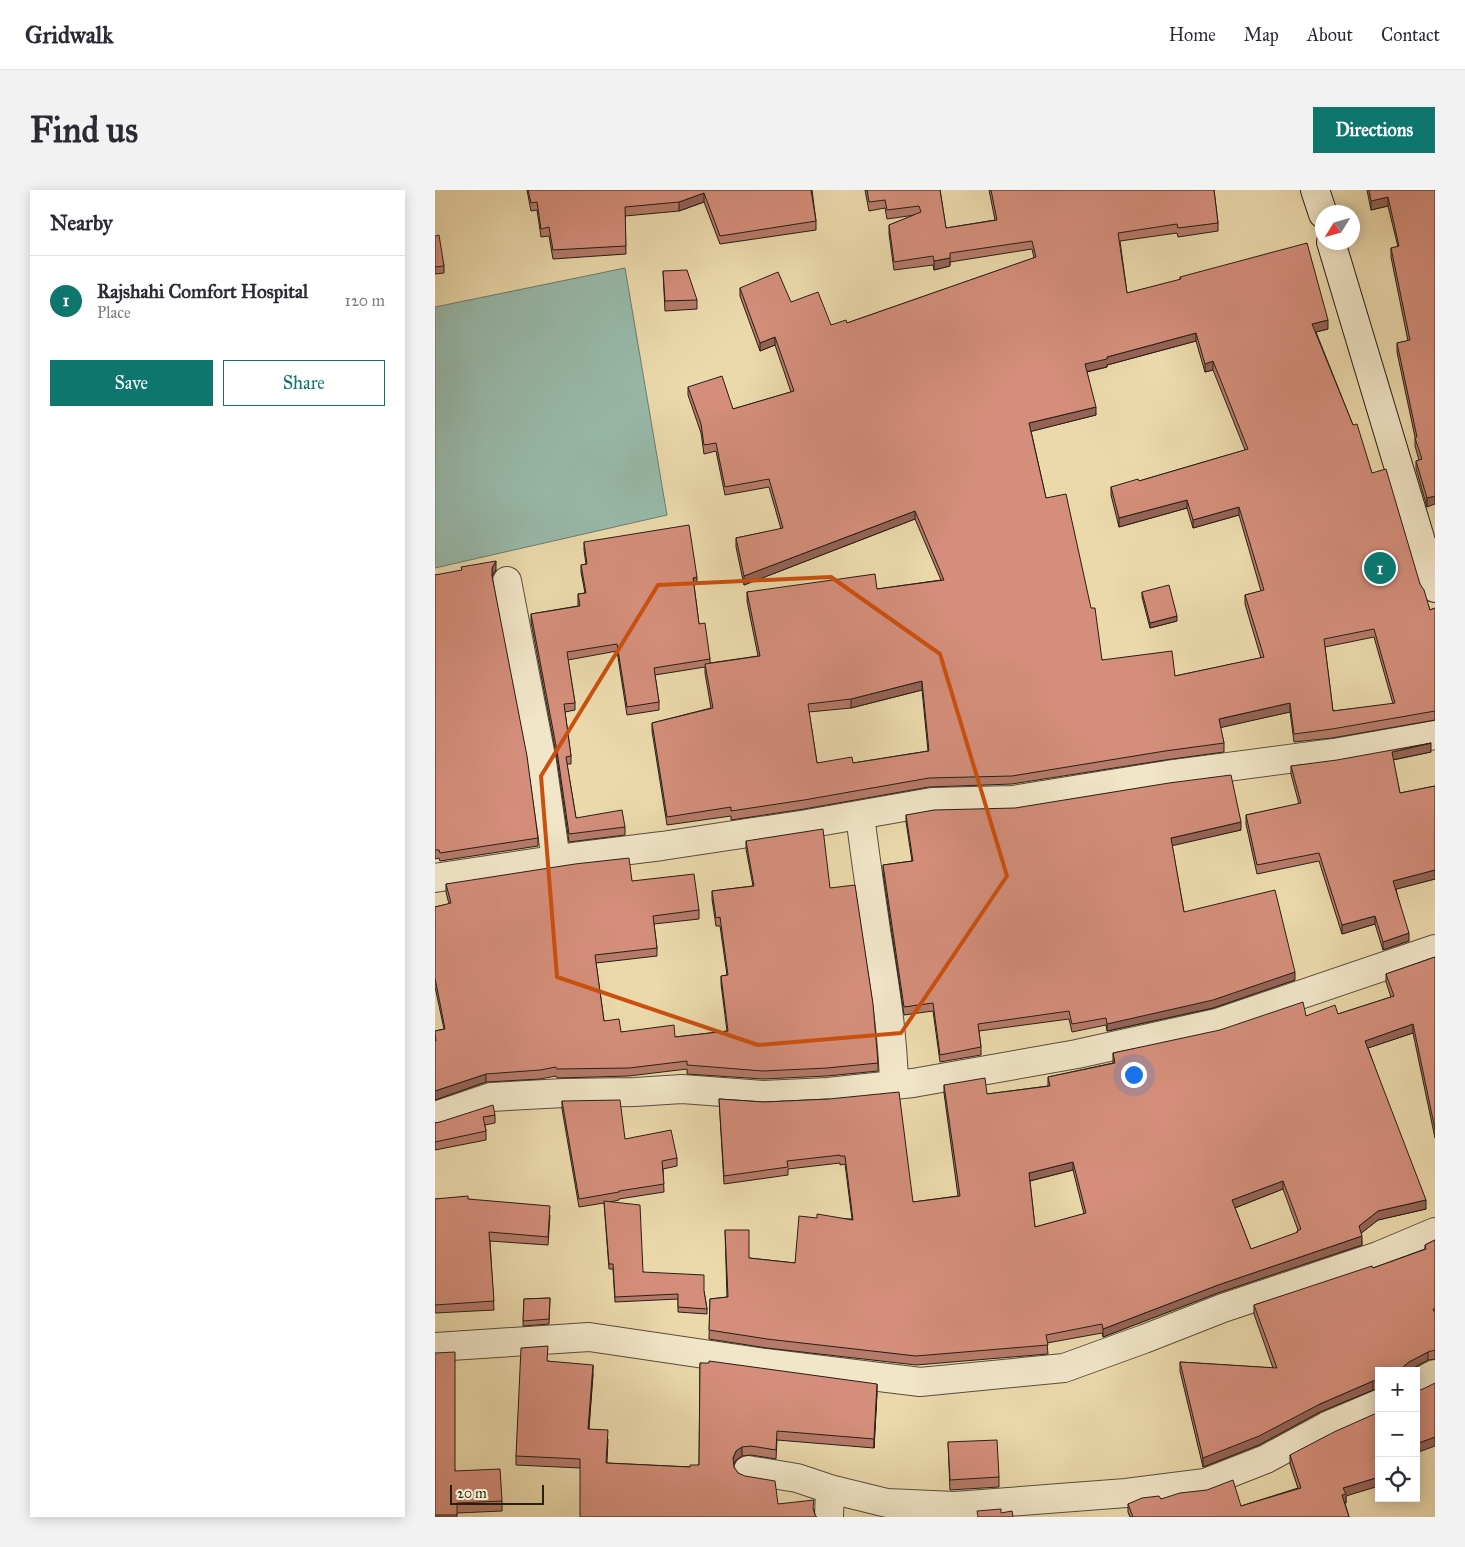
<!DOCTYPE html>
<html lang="en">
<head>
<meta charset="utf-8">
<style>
  :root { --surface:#fff; --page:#f2f2f3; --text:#2b2b33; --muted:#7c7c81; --line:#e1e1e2; --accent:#0f766e }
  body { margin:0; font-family:"IM FELL Great Primer",serif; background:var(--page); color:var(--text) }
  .controls { position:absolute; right:15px; bottom:15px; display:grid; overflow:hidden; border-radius:0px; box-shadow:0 2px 12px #0003 }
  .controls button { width:45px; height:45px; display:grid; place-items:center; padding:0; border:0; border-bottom:1px solid var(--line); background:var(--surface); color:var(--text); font:25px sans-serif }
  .compass { position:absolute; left:880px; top:15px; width:45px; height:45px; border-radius:50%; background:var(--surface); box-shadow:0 2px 12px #0003; rotate:233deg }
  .scale { position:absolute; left:15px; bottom:12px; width:94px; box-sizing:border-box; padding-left:5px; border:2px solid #271e14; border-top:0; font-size:14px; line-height:18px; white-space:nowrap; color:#271e14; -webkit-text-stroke:4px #f2e6c9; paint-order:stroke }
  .you { position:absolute; left:698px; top:884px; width:18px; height:18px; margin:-12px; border:4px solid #fff; border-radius:50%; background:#1a73e8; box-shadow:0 0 0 8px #1a73e833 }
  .badge { display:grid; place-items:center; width:32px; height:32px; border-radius:50%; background:var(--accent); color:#fff; font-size:16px; font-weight:700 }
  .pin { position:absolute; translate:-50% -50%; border:2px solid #fff; box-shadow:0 1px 5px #0006 }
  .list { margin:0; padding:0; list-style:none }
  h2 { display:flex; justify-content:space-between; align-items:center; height:65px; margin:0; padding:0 20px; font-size:21px }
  h2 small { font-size:16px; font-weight:400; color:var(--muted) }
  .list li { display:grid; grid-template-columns:32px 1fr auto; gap:15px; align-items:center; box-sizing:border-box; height:90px; padding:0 20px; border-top:1px solid var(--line) }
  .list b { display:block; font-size:19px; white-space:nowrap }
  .list p { margin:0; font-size:16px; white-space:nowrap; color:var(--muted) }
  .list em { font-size:16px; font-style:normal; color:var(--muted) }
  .actions { display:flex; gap:10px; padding:15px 20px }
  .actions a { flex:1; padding:11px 0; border:1px solid var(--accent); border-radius:0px; text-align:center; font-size:18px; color:var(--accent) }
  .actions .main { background:var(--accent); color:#fff }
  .icon { flex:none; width:28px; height:28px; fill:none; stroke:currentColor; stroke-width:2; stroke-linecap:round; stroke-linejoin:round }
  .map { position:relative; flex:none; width:1000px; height:1327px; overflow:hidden; border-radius:0px }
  header { display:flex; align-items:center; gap:30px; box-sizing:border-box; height:70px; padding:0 25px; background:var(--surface); border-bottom:1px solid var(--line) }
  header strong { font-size:24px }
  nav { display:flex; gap:28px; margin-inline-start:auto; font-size:18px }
  .intro { display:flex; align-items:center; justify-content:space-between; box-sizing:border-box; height:120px; padding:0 30px }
  h1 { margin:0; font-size:35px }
  .button { padding:12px 22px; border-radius:0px; background:var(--accent); color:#fff; font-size:18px; font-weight:700 }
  main { display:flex; gap:30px; padding:0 30px }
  aside { flex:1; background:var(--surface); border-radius:0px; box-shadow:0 2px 12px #0003 }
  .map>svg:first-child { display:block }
  .water { fill:#98baab; stroke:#6b7c6f }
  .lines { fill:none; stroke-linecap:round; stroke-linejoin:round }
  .street-casing { stroke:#584d3a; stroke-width:30 }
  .secondary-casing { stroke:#271e14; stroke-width:30 }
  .street { stroke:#f2e6c9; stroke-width:28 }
  .secondary { stroke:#f2e6c9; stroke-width:28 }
  .wall { fill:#b67a6a; stroke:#271e14; fill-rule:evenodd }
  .shaded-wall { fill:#946356; stroke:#271e14 }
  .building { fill:#d48e7b; stroke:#271e14; fill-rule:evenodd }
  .marked { fill:none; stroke:#cb500d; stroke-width:4; stroke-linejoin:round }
</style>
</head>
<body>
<header>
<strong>Gridwalk</strong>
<nav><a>Home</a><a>Map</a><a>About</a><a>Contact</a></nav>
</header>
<div class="intro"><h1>Find us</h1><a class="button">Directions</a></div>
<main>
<aside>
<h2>Nearby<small></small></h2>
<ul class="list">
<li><span class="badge">1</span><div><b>Rajshahi Comfort Hospital</b><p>Place</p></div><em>120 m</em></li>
</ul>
<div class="actions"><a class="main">Save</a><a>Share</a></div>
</aside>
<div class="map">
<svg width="1000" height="1327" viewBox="0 0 1000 1327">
  <rect width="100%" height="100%" fill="#ebd9ac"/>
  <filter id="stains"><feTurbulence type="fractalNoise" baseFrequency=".004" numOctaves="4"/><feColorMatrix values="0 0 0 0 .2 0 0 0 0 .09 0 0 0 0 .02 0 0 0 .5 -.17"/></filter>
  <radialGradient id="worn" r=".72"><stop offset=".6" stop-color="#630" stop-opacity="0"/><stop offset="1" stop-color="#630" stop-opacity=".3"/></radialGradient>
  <path class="water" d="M190 78 232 325 0 378V117Z"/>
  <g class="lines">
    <defs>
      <path id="street" d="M72 391 107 572 121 670
        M425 625C430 666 436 706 442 747 450 796 458 845 459 895
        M0 688 138 667 227 656 372 634 497 612 578 610 732 585 899 563 1000 545
        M0 926 56 907 129 903 200 902 247 899 328 905 393 902 478 893 642 864 782 833 1000 759
        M0 1157 154 1147 330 1173 485 1192 629 1178 709 1149 788 1118 943 1066 1000 1042
        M981 1194 1000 1184
        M313 1280 362 1288 395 1299 452 1313 520 1316 691 1303 770 1293 831 1269 892 1236 944 1214
        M394 1327 395 1299"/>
      <path id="secondary" d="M880 0 888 24
        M896 52 1000 398"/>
    </defs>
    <use href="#street" class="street-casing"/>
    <use href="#secondary" class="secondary-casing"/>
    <use href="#street" class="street"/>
    <use href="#secondary" class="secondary"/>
  </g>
  <path class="wall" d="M92 0H377L381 31V40L285 54 269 12 244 21 190 26 191 64 118 69 114 46 106 47 102 20 96 21Z
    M430 0H505L511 38 560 30 554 0H779L783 33V41L743 47 742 43 685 51 692 103 745 90V87L893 139 881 142 937 283 985 394 995 420 1000 418V530L897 548 859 552 855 522 785 537 789 553V562L730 570 577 594 494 597 369 619 296 630V626L232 635 217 541V533L276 518 270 483V477L220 485 224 512V520L192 525 182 461 133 470 140 513V520L130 522 136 566V574H132L141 628 190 637V645L134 652 122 569 96 432V424L143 416V404L150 403 146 382V375L151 374 149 360V352L262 394 259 395 264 434 275 469V473L323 466 312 411V402L442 399 506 390 480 329 309 395 301 357V348L346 339 334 297 290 305 281 261 269 264 266 243 253 205V197L298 219 356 202 340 155 325 161 305 106V98L356 112 396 135 412 133 599 68 597 59 515 72V76L499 80 498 75 459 80 454 44V35L480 25 452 29 450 18 434 21ZM761 151 770 182 778 180 810 260 704 291 676 297V305L684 337 752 318 758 338 804 325 826 401 810 405V414L826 468 740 486 667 470 611 308 596 241 661 225 652 182 672 177V175ZM939 447 958 514 898 521 890 457ZM487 500 493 561 418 573H382L374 522 416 518Z
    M932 0H1000L992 317 981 279V271L984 270 980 256V247L962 162V153L973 151 956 67V58L963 57 953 16 936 20Z
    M0 46 9 76V83L0 84Z
    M228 81 262 110V119L230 121Z
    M61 380 57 386 103 648V656L5 671 4 668 0 669V385Z
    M707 402 742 431 715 438 707 407Z
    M996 562 958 570 965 603 1000 596V689L961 699 974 751 948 760 940 734 907 744 884 671 822 684 811 634V625L864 614 856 584V576Z
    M471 625 806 640 737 655 749 722 860 790 778 818 672 841 671 835 637 842 634 829 544 841 546 857V865L505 872 498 821 469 825 448 683V675L477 671 471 632Z
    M311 651 395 698 443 873V881L392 886 328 889 252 884V879L194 886 122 888 121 886 105 889 51 892 0 910V841L9 839 0 797V717L14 714 11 702V694L197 691 264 720V729L219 734 222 758V766L161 773 169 831 186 842 240 847 292 841 286 794V786L292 785 285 736H281L277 709V701L318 696 311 659Z
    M1000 767V948L978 843 933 858 991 1019 943 1030 926 1043 927 1055 783 1103 668 1147 667 1143 612 1153 613 1164 481 1175 332 1158 274 1149 275 1109 292 1107 290 1040 314 1068 360 1073 382 1028 417 1029 410 974 405 975V973L353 979V985L289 994 284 909 329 912 394 909 478 1012 523 1006 509 903V895L552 904 613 896V887L678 873V863L871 826 903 824 956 807 951 792V784ZM638 980 649 1024 600 1037 595 991ZM848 999 863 1040 862 1041V1043L816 1059 800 1018Z
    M127 911 190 949 242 968V976L228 979 229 1002 184 1009V1010L175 1012 208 1082 269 1101 272 1119V1124L243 1122V1109L180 1112 178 1079H174L169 1013 144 1017 127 919Z
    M60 925V933L50 935 51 941V950L0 960V933Z
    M0 1009H33L115 1025 113 1055 55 1051 59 1120 0 1123Z
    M1000 1050V1169L993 1170 973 1181H944V1199L938 1200 885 1222 824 1255 768 1277 745 1181V1172L838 1178 819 1124V1115L938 1078 990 1059V1055Z
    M115 1108 114 1134 88 1136 89 1109Z
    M0 1163 20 1281 67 1311V1321L22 1323V1327H0Z
    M113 1171 158 1184 154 1239 173 1249 172 1273 255 1277 264 1275 265 1173 442 1203 439 1258 342 1250 341 1269 316 1265 307 1266 301 1270 298 1275 299 1277 303 1283 343 1314 379 1319 380 1325 145 1278 81 1275V1266Z
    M513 1252 564 1287V1297L515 1300Z
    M855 1265 911 1306V1313H910L914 1327H695L693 1322V1314L726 1309 806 1316 863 1298 855 1274Z"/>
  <path class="shaded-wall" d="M269 3V12L244 21V12Z
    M953 7V16L936 20V11Z
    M515 68V76L499 80V71Z
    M893 130V139L877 143V134Z
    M761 143V151L672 175V177L650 182V174L672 167Z
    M340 147V155L325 161V153Z
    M778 171V180L770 182V174Z
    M661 217V225L594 242V233Z
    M1000 306V314L992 317V308Z
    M752 310V318L684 337V328Z
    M804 317V325L758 338V330Z
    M480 321V329L309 395V386Z
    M61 371V380L57 386V394V378Z
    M262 387V394L258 395V388Z
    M742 426V431L715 438V433Z
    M487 491V500L416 518V509Z
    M855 513V522L784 538V529Z
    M996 553V562L957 570V562Z
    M806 632V640L736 656V648Z
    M1000 680V689L958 700V691Z
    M940 726V734L907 744V735Z
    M974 743V751L948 760V752Z
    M860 782V790L778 818 672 841V834Z
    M978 834V843L930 859V851Z
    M51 884V892L0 910V901Z
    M638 972V980L594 991V983Z
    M848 991V999L797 1019V1010Z
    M991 1010V1019L943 1030 924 1045V1036L943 1021Z
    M927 1046V1055L783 1103 668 1147V1139L783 1095Z
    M993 1162V1170L973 1181H967L968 1177 974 1172Z
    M158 1175V1184L153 1248V1239Z
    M938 1191V1200L885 1222 824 1255 768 1277V1268L885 1214Z
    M442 1194V1203L439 1258V1249Z
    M1000 1247V1256L981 1263V1254Z
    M307 1257V1266L301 1270 298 1277V1268L301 1261Z
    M944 1287V1296L911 1306V1313L907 1314V1305L908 1298Z"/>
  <path class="building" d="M93 0H376L381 31 285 46 269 3 244 12 190 17 191 56 118 60 114 37 106 39 102 12 96 13Z
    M432 0H505L511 38 562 30 556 0H779L783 33 743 38 742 34 683 43 692 103 746 89 745 87 872 53 893 130 877 134 918 235 922 234 937 283 951 279 985 394 989 400 995 420 1000 418V521L897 539 859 544 855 513 784 529 789 553 730 561 577 586 494 588 369 610 296 621V617L232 627 217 533 278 518 270 474 325 466 312 402 440 384 442 399 509 390 480 321 309 386 301 348 348 338 334 289 290 297 281 253 269 255 266 234 253 197 287 186 298 219 359 201 340 147 325 153 305 98 343 82 356 112 383 102 396 135 411 130 412 133 601 67 597 51 515 63V68L499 71 498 66 459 72 454 35 486 22 484 16 452 20 450 10 434 12ZM761 143 770 174 778 171 813 259 704 291 703 289 676 297 684 328 752 310 758 330 804 317 829 400 810 405 829 467 740 486 737 461 667 470 660 418H656L631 304 611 308 594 233 661 217 650 174 672 169V167ZM939 439 960 513 898 521 889 449ZM487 491 494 561 418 573 417 567 382 573 373 514 416 509Z
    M934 0H1000V306L992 308 981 271 987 269 980 248 982 247 962 153 975 150 956 58 964 56 953 7 936 11Z
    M4 45 9 76 0 77V46Z
    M252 80 262 110 230 111 228 81Z
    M254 335 262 387 258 388 264 434 270 433 275 469 219 478 224 512 192 517 182 454 132 462 140 513 129 514 136 566 131 567 141 628 187 620 190 637 134 644 122 561 96 424 145 416 143 404 151 403 146 375 152 374 149 352Z
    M61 371 57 378V386L92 566 103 648 5 663 4 660H0V385L27 380 26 377Z
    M734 395 742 426 715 433 707 402Z
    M996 553 957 562 965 603 1000 596V680L958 691 974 743 948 752 940 726 907 735 884 663 822 675 811 625 866 613 856 576 902 570Z
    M796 585 806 632 736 648 749 722 840 700 860 782 778 810 672 834 671 828 637 834 634 821 543 834 546 857 505 865 498 813 469 817 448 675 478 671 471 625 499 620 580 618 734 593Z
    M388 639 395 698 420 695 438 814 443 873 392 878 328 881 252 875V871L194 878 122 879 121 877 105 880 51 884 0 901V851H1L0 841 10 839 0 788V717L16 713 11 694 140 674 194 668 197 691 259 684 264 720 218 726 222 758 160 765 169 831 184 829 186 842 239 835 240 847 293 841 286 786 293 785 285 727 281 728 277 701 319 696 311 651Z
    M1000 767V939L978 834 930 851 991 1010 943 1021 924 1036 927 1046 783 1095 668 1139 667 1134 611 1145 613 1155 481 1166 332 1149 274 1140 275 1109 293 1107 290 1040H314V1068L360 1073 364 1026 382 1028V1024L418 1030 410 966H405V965L352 971 353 977 289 986 284 909 329 912 394 909 464 902 478 1012 525 1006 509 895 550 888 552 904 615 896 613 887 680 873 678 863 785 840 868 812 871 826 900 815 903 824 959 806 951 784ZM638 972 651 1023 600 1037 594 983ZM848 991 866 1039 862 1041 863 1042 816 1059 797 1010Z
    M185 910 190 949 236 940 242 968 227 971 229 994 184 1001V1002L144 1009 127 911Z
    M58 915 60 925 48 927 51 941 0 952V933L5 932Z
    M33 1006V1009L115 1016 113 1047 54 1042 59 1111 0 1115V1009Z
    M169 1011 205 1015 208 1082 269 1085V1101L272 1119 243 1117V1104L180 1107 178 1074H174Z
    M1000 1050V1119H998L1000 1123V1160L993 1162 974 1172 968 1177 967 1181H944V1190L938 1191 885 1214 824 1246 768 1268 745 1172 842 1178 819 1115 937 1076 938 1078 991 1059 990 1055Z
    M115 1108 114 1129 88 1131 89 1109Z
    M113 1156 112 1171 158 1175 153 1239 173 1240 171 1273 255 1277V1275H264L265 1173H274V1171L442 1194 439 1249 342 1241 341 1260 316 1256 307 1257 301 1261 298 1268 299 1277 303 1283 310 1286 340 1291 343 1314 379 1310 378 1318 380 1325 382 1327H145V1269L81 1266 86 1158Z
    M20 1162V1281L65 1279 67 1311 22 1313V1325H0V1163Z
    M1000 1193V1247L981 1254V1201L988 1199Z
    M944 1222V1287L908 1298 911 1304 907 1305 914 1327H698L693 1314 707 1308 724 1306 726 1309 745 1303 772 1300 798 1290 806 1316 866 1298 855 1265 899 1242Z
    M562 1250 564 1287 515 1290 513 1252Z
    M566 1319V1323L577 1321 578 1327H543L542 1321Z"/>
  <path class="marked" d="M396 387 505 464 572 686 466 843 323 855 122 787 106 586 223 395Z"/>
  <rect width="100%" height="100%" filter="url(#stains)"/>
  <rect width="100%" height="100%" fill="url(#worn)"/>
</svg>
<div class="controls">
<button>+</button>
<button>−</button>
<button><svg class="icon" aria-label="locate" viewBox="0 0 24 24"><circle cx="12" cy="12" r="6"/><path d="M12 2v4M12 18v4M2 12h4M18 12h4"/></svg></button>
</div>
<svg class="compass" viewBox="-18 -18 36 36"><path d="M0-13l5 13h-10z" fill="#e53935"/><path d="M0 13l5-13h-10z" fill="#7c7c81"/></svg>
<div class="scale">20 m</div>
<div class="you"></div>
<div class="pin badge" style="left:945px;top:378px">1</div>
</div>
</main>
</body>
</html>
